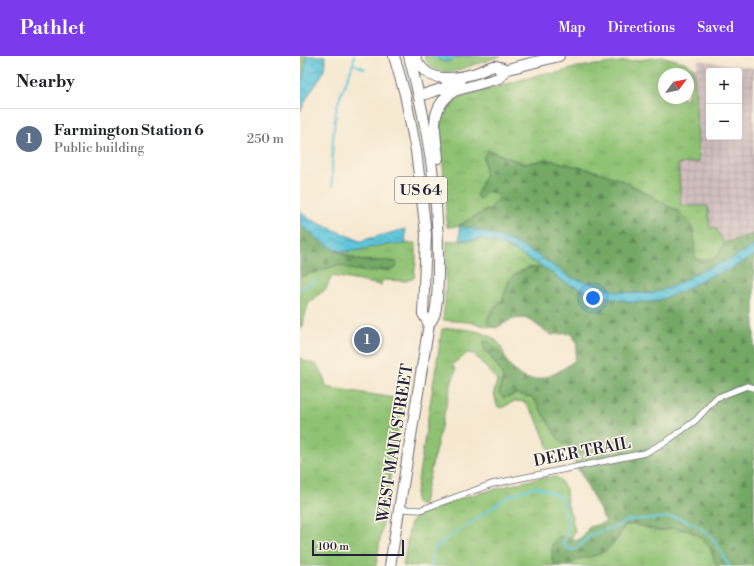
<!DOCTYPE html>
<html lang="en">
<head>
<meta charset="utf-8">
<style>
  :root { --surface:#fff; --page:#f6f6f6; --text:#202124; --muted:#757577; --line:#e0e0e0; --accent:#7c3aed }
  body { margin:0; font-family:"Libre Bodoni",serif; background:var(--page); color:var(--text) }
  .controls { position:absolute; right:12px; top:12px; display:grid; overflow:hidden; border-radius:4px; box-shadow:0 4px 16px #0002 }
  .controls button { width:36px; height:36px; display:grid; place-items:center; padding:0; border:0; border-bottom:1px solid var(--line); background:var(--surface); color:var(--text); font:20px sans-serif }
  .compass { position:absolute; left:358px; top:12px; width:36px; height:36px; border-radius:50%; background:var(--surface); box-shadow:0 4px 16px #0002; rotate:58deg }
  .scale { position:absolute; left:12px; bottom:10px; width:92px; box-sizing:border-box; padding-left:4px; border:2px solid #22223b; border-top:0; font-size:11px; line-height:14px; white-space:nowrap; color:#22223b; -webkit-text-stroke:3px #fcf5e5; paint-order:stroke }
  .you { position:absolute; left:293px; top:242px; width:14px; height:14px; margin:-10px; border:3px solid #fff; border-radius:50%; background:#1a73e8; box-shadow:0 0 0 6px #1a73e833 }
  .badge { display:grid; place-items:center; width:26px; height:26px; border-radius:50%; background:var(--accent); color:#fff; font-size:13px; font-weight:700 }
  .pin { position:absolute; translate:-50% -50%; border:2px solid #fff; box-shadow:0 1px 4px #0006 }
  .list { margin:0; padding:0; list-style:none }
  h2 { display:flex; justify-content:space-between; align-items:center; height:52px; margin:0; padding:0 16px; font-size:17px }
  h2 small { font-size:13px; font-weight:400; color:var(--muted) }
  .list li { display:grid; grid-template-columns:26px 1fr auto; gap:12px; align-items:center; box-sizing:border-box; height:60px; padding:0 16px; border-top:1px solid var(--line) }
  .list b { display:block; font-size:15px; white-space:nowrap }
  .list p { margin:0; font-size:13px; white-space:nowrap; color:var(--muted) }
  .list em { font-size:13px; font-style:normal; color:var(--muted) }
  .map { position:relative; flex:none; width:454px; height:510px; overflow:hidden }
  header { display:flex; align-items:center; gap:24px; box-sizing:border-box; height:56px; padding:0 20px; background:var(--accent); color:#fff }
  header strong { font-size:19px }
  nav { display:flex; gap:22px; margin-inline-start:auto; font-size:14px }
  main { display:flex }
  aside { flex:1; background:var(--surface) }
  .map>svg:first-child { display:block }
  .industrial { fill:url(#industrial-grid); fill-rule:evenodd }
  .grass { fill:url(#grass-tufts); stroke:#587257; fill-rule:evenodd }
  .forest { fill:url(#forest-firs); stroke:#4a6550 }
  .water { fill:url(#water-waves); stroke:#40748b }
  .lines { fill:none; stroke-linecap:round; stroke-linejoin:round }
  .stream { stroke:#5fc6db; stroke-width:2 }
  .street-casing { stroke:#6c676f; stroke-width:7 }
  .highway-casing { stroke:#6c676f; stroke-width:12 }
  .street { stroke:#fff; stroke-width:5.5 }
  .highway { stroke:#fff; stroke-width:10 }
  .labels { text-anchor:middle; dominant-baseline:central; stroke-width:3.5; stroke-linejoin:round; paint-order:stroke }
  .shield { fill:#fcf5e5; stroke:#63616e; stroke-width:1 }
  .shield-label { font-size:15px; font-weight:bold; fill:#22223b }
  .street-label { font-size:16px; fill:#22223b; stroke:#fcf5e5 }
</style>
</head>
<body>
<header>
<strong>Pathlet</strong>
<nav><a>Map</a><a>Directions</a><a>Saved</a></nav>
</header>
<main>
<aside>
<h2>Nearby<small></small></h2>
<ul class="list">
<li><span class="badge" style="background:#5c6f8a">1</span><div><b>Farmington Station 6</b><p>Public building</p></div><em>250 m</em></li>
</ul>
</aside>
<div class="map">
<svg width="454" height="510" viewBox="0 0 454 510">
  <defs>
    <pattern id="industrial-grid" width="8" height="8" patternUnits="userSpaceOnUse"><rect width="8" height="8" fill="#d1bfbf"/><path d="M0 4h8M4 0v8" fill="none" stroke="#b3a4a5"/></pattern>
    <pattern id="grass-tufts" width="24" height="20" patternUnits="userSpaceOnUse"><rect width="24" height="20" fill="#8fc273"/><path d="M3 7l-1-3M5 7V3M7 7l1-3M15 17l-1-3M17 17v-4M19 17l1-3" fill="none" stroke="#7ba664"/></pattern>
    <pattern id="forest-firs" width="22" height="20" patternUnits="userSpaceOnUse"><rect width="22" height="20" fill="#73a865"/><path d="M5 1l3.5 6h-7zM16 11l3.5 6h-7z" fill="#5e8854"/></pattern>
    <pattern id="water-waves" width="16" height="10" patternUnits="userSpaceOnUse"><rect width="16" height="10" fill="#5fc6db"/><path d="M0 5q4-4 8 0t8 0" fill="none" stroke="#4ea0b3"/></pattern>
  </defs>
  <rect width="100%" height="100%" fill="#fcf5e5"/>
  <filter id="ink" filterUnits="userSpaceOnUse"><feTurbulence type="fractalNoise" baseFrequency=".025" numOctaves="2"/><feDisplacementMap in="SourceGraphic" scale="8" xChannelSelector="R" yChannelSelector="G"/><feConvolveMatrix kernelMatrix="1 2 1 2 8 2 1 2 1" color-interpolation-filters="sRGB"/></filter>
  <filter id="wash" filterUnits="userSpaceOnUse"><feTurbulence type="fractalNoise" baseFrequency=".012" numOctaves="4" result="noise"/><feDisplacementMap in="SourceGraphic" scale="16" xChannelSelector="R" yChannelSelector="G"/><feGaussianBlur stdDeviation="0.9" result="paint"/><feColorMatrix in="noise" values="0 0 0 0 0 0 0 0 0 0 0 0 0 0 0 0 0 1.4 0 .05"/><feComposite in="paint" operator="in"/></filter>
  <g filter="url(#wash)">
    <rect width="100%" height="100%" fill="#f6e8d0"/>
    <path class="industrial" d="M398 4 454 12V178L424 187 415 171 410 173 381 151 378 107 399 106 394 15 387 7 397 12ZM409 15H439V81H409Z"/>
    <path class="grass" d="M0 0H7L3 21 0 26Z
      M124 0H201L152 16C140 17 128 12 124 0Z
      M364 1 369 2 387 7 394 15 399 106 378 108 381 150H408L410 173 415 171 424 187 417 201C409 204 402 206 395 202L394 193 378 155 367 150 345 136 319 123 295 115 246 103 225 108 188 94 184 100 185 119 176 140 180 143 188 135 196 137 199 144 188 154 173 161 159 170 147 171 143 107 140 69 145 55 151 52V45L157 41 161 43 162 40 246 17 254 18 278 11ZM364 18H388V42H364Z
      M183 183 208 191 243 211 228 212 209 224 203 243 190 257 188 268 196 272 167 266 143 264 145 244 147 185Z
      M116 187V206L114 222 106 225 82 224 81 229 32 220 26 233 9 246 0 276V221L38 209 70 216 80 214H90L75 204C58 206 51 201 36 194L49 195 66 193 78 189Z
      M150 272C166 273 190 275 200 289 203 294 205 301 207 307L200 296 184 291 201 316 203 323 200 329 208 341 216 338 231 341 236 346 256 380 269 388 268 394 252 400 236 362 225 346 215 345 201 352 197 350 194 337 197 324 174 298 167 297 159 305 157 304 152 310 156 313 150 333 123 447 121 449 116 446 115 443 142 273Z
      M0 301 2 304 17 309 24 321 26 331 95 342H98L102 346 76 510H0Z
      M249 421H256L259 423 266 433 267 447 272 461 275 476 272 480 273 484 268 481 252 504 256 510H103L110 469 115 461 160 442 231 424Z
      M334 468 359 475 374 472 389 475 400 481 410 492 417 510H268L274 505 285 501 295 500 317 484 324 470Z"/>
    <path class="forest" d="M188 94 225 108 246 103 295 115 319 123 345 136 367 150 378 155 388 165 394 175 395 202C402 206 409 204 417 201L424 187 454 178V189L435 201 396 217 374 230 351 238 320 236 270 221 236 198 207 183 159 170 173 161 188 154 199 144 196 138 188 135 180 143 176 140 185 119 184 100Z
      M0 168C14 180 45 205 65 205 76 206 85 203 96 206L97 209 96 212 90 214H80L70 216 54 214 38 209 0 221Z
      M454 200V510H417L410 492 400 481 390 475 374 472 359 475 334 468 324 470C318 483 309 496 294 500 284 502 276 503 268 510H256L252 504V488L259 480C266 481 271 484 278 484L284 479 289 471 306 466 268 394 269 388H263L256 380 236 346 231 341 216 338 203 342 199 337 203 323 201 316 184 291 183 286 188 285C192 288 196 292 200 296 206 303 211 313 219 319 236 331 262 315 275 304L277 286 270 277 251 279 227 262 212 263 196 272 188 268 187 264 190 257 203 243 209 224 215 218 228 212 243 211 265 227 302 240 330 246H353L378 237 410 220 428 214Z"/>
    <path class="water" d="M7 0H25C27 17 18 25 9 38 6 44 3 50 0 56V26L3 21Z
      M137 0H171L159 1 147 6 140 5Z
      M0 154 9 163 60 185 105 173 106 188C97 189 87 188 78 190 65 192 49 199 35 193 22 188 11 177 0 168Z
      M159 170 178 174 207 183 236 198 270 221 320 236 351 238 374 230 396 217 435 201 454 189V200L428 214 410 220 378 237 353 246H330L302 240 265 227 243 211 207 191 183 183 160 185Z"/>
    <g class="lines">
      <path class="stream" d="M132 3 142 0
        M54 8 65 13
        M32 130C32 104 32 76 37 50 40 36 55 11 54 0
        M0 232 10 229 16 224
        M132 510 133 495 142 486 180 461 201 445 212 439 231 432 237 431 250 436 260 441 263 445 268 463 267 477 263 487 266 492 271 494 278 492 292 478 315 471 328 464 374 461C392 465 410 475 419 492 424 500 422 503 430 510"/>
    </g>
  </g>
  <g filter="url(#ink)">
    <g class="lines">
      <defs>
        <path id="street" d="M100 453 120 454 192 428 345 397 367 385 396 364 416 342 447 330 454 332"/>
        <path id="highway" d="M94 0 105 38 116 95 122 143 126 178 123 258 129 268
          M115 0C125 28 153 24 176 17 182 15 188 11 194 10 198 10 203 12 206 14L199 22 154 35C128 52 135 76 138 102
          M200 15 259 0
          M119 40 160 27
          M90 510 129 268C131 265 134 261 135 257 138 243 138 226 138 212 139 137 128 72 109 0"/>
      </defs>
      <use href="#street" class="street-casing"/>
      <use href="#highway" class="highway-casing"/>
      <use href="#street" class="street"/>
      <use href="#highway" class="highway"/>
    </g>
  </g>
  <g class="labels">
    <rect class="shield" x="95" y="121" width="52" height="26" rx="3"/>
    <g class="shield-label">
      <text x="121" y="134">US 64</text>
    </g>
    <g class="street-label">
      <text transform="translate(95 387) rotate(-81)">WEST MAIN STREET</text>
      <text transform="translate(282 396) rotate(-11)">DEER TRAIL</text>
    </g>
  </g>
</svg>
<div class="controls">
<button>+</button>
<button>−</button>
</div>
<svg class="compass" viewBox="-18 -18 36 36"><path d="M0-13l5 13h-10z" fill="#e53935"/><path d="M0 13l5-13h-10z" fill="#757577"/></svg>
<div class="scale">100 m</div>
<div class="you"></div>
<div class="pin badge" style="left:67px;top:284px;background:#5c6f8a">1</div>
</div>
</main>
</body>
</html>
